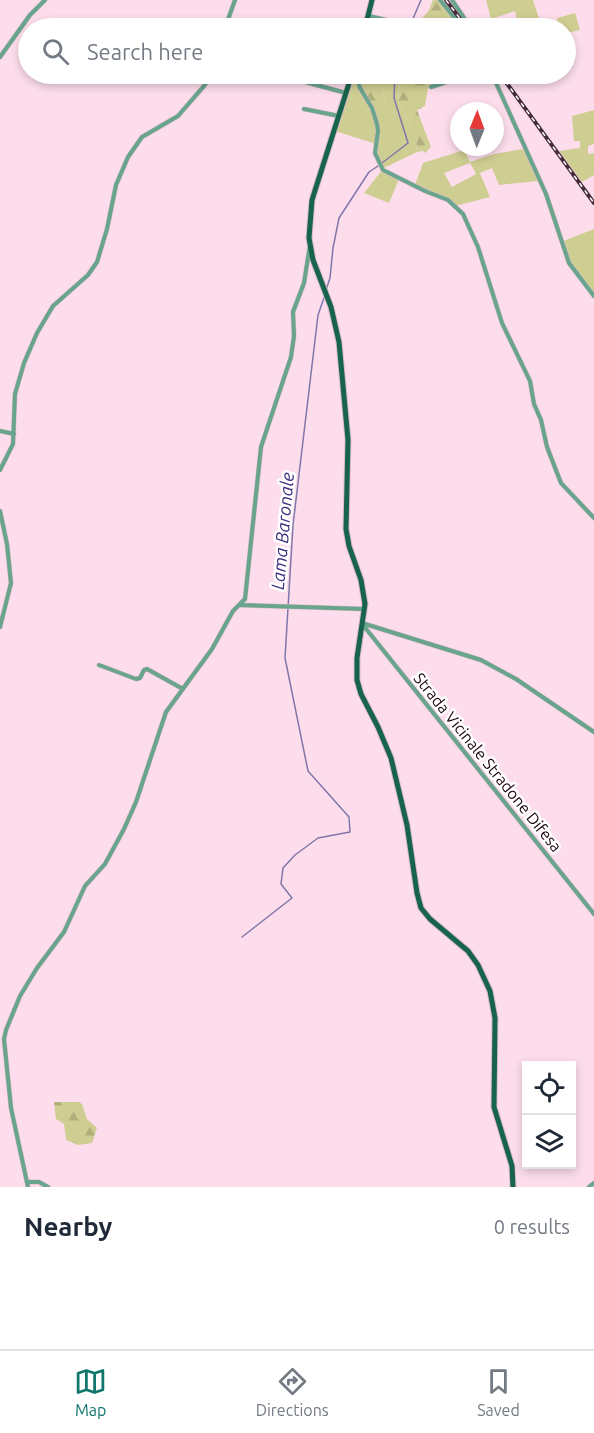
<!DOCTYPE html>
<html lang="en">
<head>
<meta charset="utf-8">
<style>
  :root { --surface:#fff; --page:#f6f6f7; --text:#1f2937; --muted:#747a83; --line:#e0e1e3; --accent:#0f766e }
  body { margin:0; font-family:Ubuntu,sans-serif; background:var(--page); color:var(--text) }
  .controls { position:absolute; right:18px; bottom:18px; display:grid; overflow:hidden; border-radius:0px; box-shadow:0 3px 9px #0003 }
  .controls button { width:54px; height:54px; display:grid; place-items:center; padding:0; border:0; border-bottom:2px solid var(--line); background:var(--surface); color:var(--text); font:30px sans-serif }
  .compass { position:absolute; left:450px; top:102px; width:54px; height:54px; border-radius:50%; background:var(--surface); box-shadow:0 3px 9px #0003; rotate:1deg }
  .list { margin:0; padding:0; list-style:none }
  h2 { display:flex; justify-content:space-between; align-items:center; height:78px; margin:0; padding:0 24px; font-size:26px }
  h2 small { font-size:20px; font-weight:400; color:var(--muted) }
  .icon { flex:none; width:33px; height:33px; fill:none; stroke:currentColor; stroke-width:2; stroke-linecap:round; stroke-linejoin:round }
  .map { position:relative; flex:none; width:594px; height:1187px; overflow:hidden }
  .search { position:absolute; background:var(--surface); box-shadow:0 3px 9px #0003; left:18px; right:18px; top:18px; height:66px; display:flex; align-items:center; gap:15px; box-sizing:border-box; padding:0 21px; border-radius:33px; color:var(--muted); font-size:22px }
  .sheet { height:162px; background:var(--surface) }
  nav { display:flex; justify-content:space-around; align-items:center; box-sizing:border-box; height:84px; border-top:2px solid var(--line); background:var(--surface); font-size:16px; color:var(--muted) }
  nav a { display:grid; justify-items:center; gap:3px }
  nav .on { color:var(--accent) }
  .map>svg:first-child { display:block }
  .grass { fill:#cfce92; fill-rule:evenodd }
  .forest { fill:url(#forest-firs) }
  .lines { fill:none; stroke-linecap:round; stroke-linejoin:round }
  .stream { stroke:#8176ab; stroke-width:1.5 }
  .minor-casing { stroke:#d9bac9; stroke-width:5 }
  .major-casing { stroke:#d9bac9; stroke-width:7 }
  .minor { stroke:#69a58d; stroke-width:4 }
  .major { stroke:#18634b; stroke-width:5 }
  .rail-casing { stroke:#462c3b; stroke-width:4 }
  .rail { stroke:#fff; stroke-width:1.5; stroke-dasharray:4.5; stroke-linecap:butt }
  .labels { text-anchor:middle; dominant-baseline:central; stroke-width:5; stroke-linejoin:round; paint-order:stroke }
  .street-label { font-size:16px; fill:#1e0514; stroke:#fff }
  .water-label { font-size:18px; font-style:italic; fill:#3d2d7e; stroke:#fff }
</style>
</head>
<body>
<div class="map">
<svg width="594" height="1187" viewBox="0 0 594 1187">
  <defs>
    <pattern id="forest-firs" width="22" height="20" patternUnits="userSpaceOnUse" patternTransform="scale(1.5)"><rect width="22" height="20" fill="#cfce92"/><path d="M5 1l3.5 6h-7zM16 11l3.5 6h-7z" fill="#b1af7d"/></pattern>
  </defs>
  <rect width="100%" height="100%" fill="#fdddec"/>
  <path class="grass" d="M486 0H533L540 21 519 28 515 11 491 19Z
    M575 13 580 30 566 33V28H558L557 18Z
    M352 74H356L386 106 381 83 383 74H401L398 101 416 137 417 152 384 168 375 151 376 144 335 131Z
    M594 110V144L588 146V154L594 153V175L582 182 559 151 580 148V141H574L572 116Z
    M523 149 538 181 499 185 492 168 480 173 490 197 455 206 415 185 423 163 464 150 470 162 494 154ZM470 163 476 174 452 187 444 173Z
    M383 169 399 179 389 203 364 193Z
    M594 229V296L569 263 561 242Z"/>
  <path class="forest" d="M433 0H438L462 28H414L429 10Z
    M356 74H383L381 83 386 106 373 111 362 91Z
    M401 74H471L428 88 425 106 417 110 431 147 425 153 423 151 417 152 416 137 398 101Z
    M54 1102H79L82 1104 87 1119 97 1128 92 1143 78 1145 66 1140 64 1124 56 1119Z"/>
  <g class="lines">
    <path class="stream" d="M409 28 421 0
      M382 163 408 143 394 98 395 74
      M326 290 330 278 333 248 339 218 369 172 378 166
      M242 937 292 898 281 884 283 868 295 855 318 838 350 832 349 817 308 771 285 658 293 525 318 315 325 295"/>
    <defs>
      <path id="minor" d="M440 0 463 28
        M452 0 471 28
        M369 16 390 21
        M225 28 235 0
        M0 57 30 15 45 0
        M356 74 360 88 372 108 377 124 378 131 375 153 383 170 425 191 448 200 463 214 478 247 502 323 530 381 534 404 541 420 547 447 561 483 594 518
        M492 74 546 194 569 263 594 296
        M298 80 346 93
        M431 87 471 74
        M304 109 339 116
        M0 431 14 434
        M0 470 13 444 15 394 24 363 37 333 53 306 88 275 97 262 107 229 116 185 128 157 142 137 178 116 204 86 212 74
        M0 511 7 544 11 583 0 627
        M240 605 364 609
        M362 623 481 660 516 679 594 732
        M363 625 594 914
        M99 665 136 679 140 678 144 670 147 669 183 689
        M28 1182H39L48 1187
        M28 1187 11 1108 4 1039 6 1030 20 996 37 968 64 932 85 886 105 864 124 829 136 802 166 712 212 649 233 611 245 599 261 447 291 357 294 336 293 312 304 283 310 245
        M589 1187 594 1183"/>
      <path id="major" d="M365 28 372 0
        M352 74 312 200 309 238 313 260 331 307 339 342 348 440 346 529 349 546 361 580 365 604 357 658V680L361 694 378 727 391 758 407 825 417 893 421 908 430 919 468 951 478 965 490 991 495 1018 494 1107 512 1166 513 1187"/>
    </defs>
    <use href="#minor" class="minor-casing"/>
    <use href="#major" class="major-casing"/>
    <use href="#minor" class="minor"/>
    <use href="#major" class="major"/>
    <defs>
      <path id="rail" d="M446 0 467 28
        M500 74 594 203"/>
    </defs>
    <use href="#rail" class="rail-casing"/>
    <use href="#rail" class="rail"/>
  </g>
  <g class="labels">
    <g class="street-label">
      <text transform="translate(488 762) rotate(51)">Strada Vicinale Stradone Difesa</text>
    </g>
    <g class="water-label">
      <text transform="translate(282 531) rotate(-85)">Lama Baronale</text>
    </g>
  </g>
</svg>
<div class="controls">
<button><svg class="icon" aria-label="locate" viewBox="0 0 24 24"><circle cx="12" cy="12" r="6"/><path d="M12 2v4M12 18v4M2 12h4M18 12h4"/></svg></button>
<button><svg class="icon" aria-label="layers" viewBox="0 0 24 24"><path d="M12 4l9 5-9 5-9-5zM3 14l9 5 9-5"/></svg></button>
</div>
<svg class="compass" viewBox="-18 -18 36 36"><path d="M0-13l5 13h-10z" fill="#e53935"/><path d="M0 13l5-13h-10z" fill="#747a83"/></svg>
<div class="search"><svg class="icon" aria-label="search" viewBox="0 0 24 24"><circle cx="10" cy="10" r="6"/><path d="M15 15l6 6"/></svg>Search here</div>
</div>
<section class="sheet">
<h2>Nearby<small>0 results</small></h2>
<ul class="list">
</ul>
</section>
<nav>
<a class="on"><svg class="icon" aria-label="map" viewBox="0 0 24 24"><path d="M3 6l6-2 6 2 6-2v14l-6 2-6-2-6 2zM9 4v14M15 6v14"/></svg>Map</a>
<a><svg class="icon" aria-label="directions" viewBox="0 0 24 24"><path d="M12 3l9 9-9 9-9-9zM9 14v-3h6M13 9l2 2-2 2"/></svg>Directions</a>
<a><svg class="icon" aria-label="saved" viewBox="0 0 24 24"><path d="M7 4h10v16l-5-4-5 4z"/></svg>Saved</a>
</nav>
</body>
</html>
